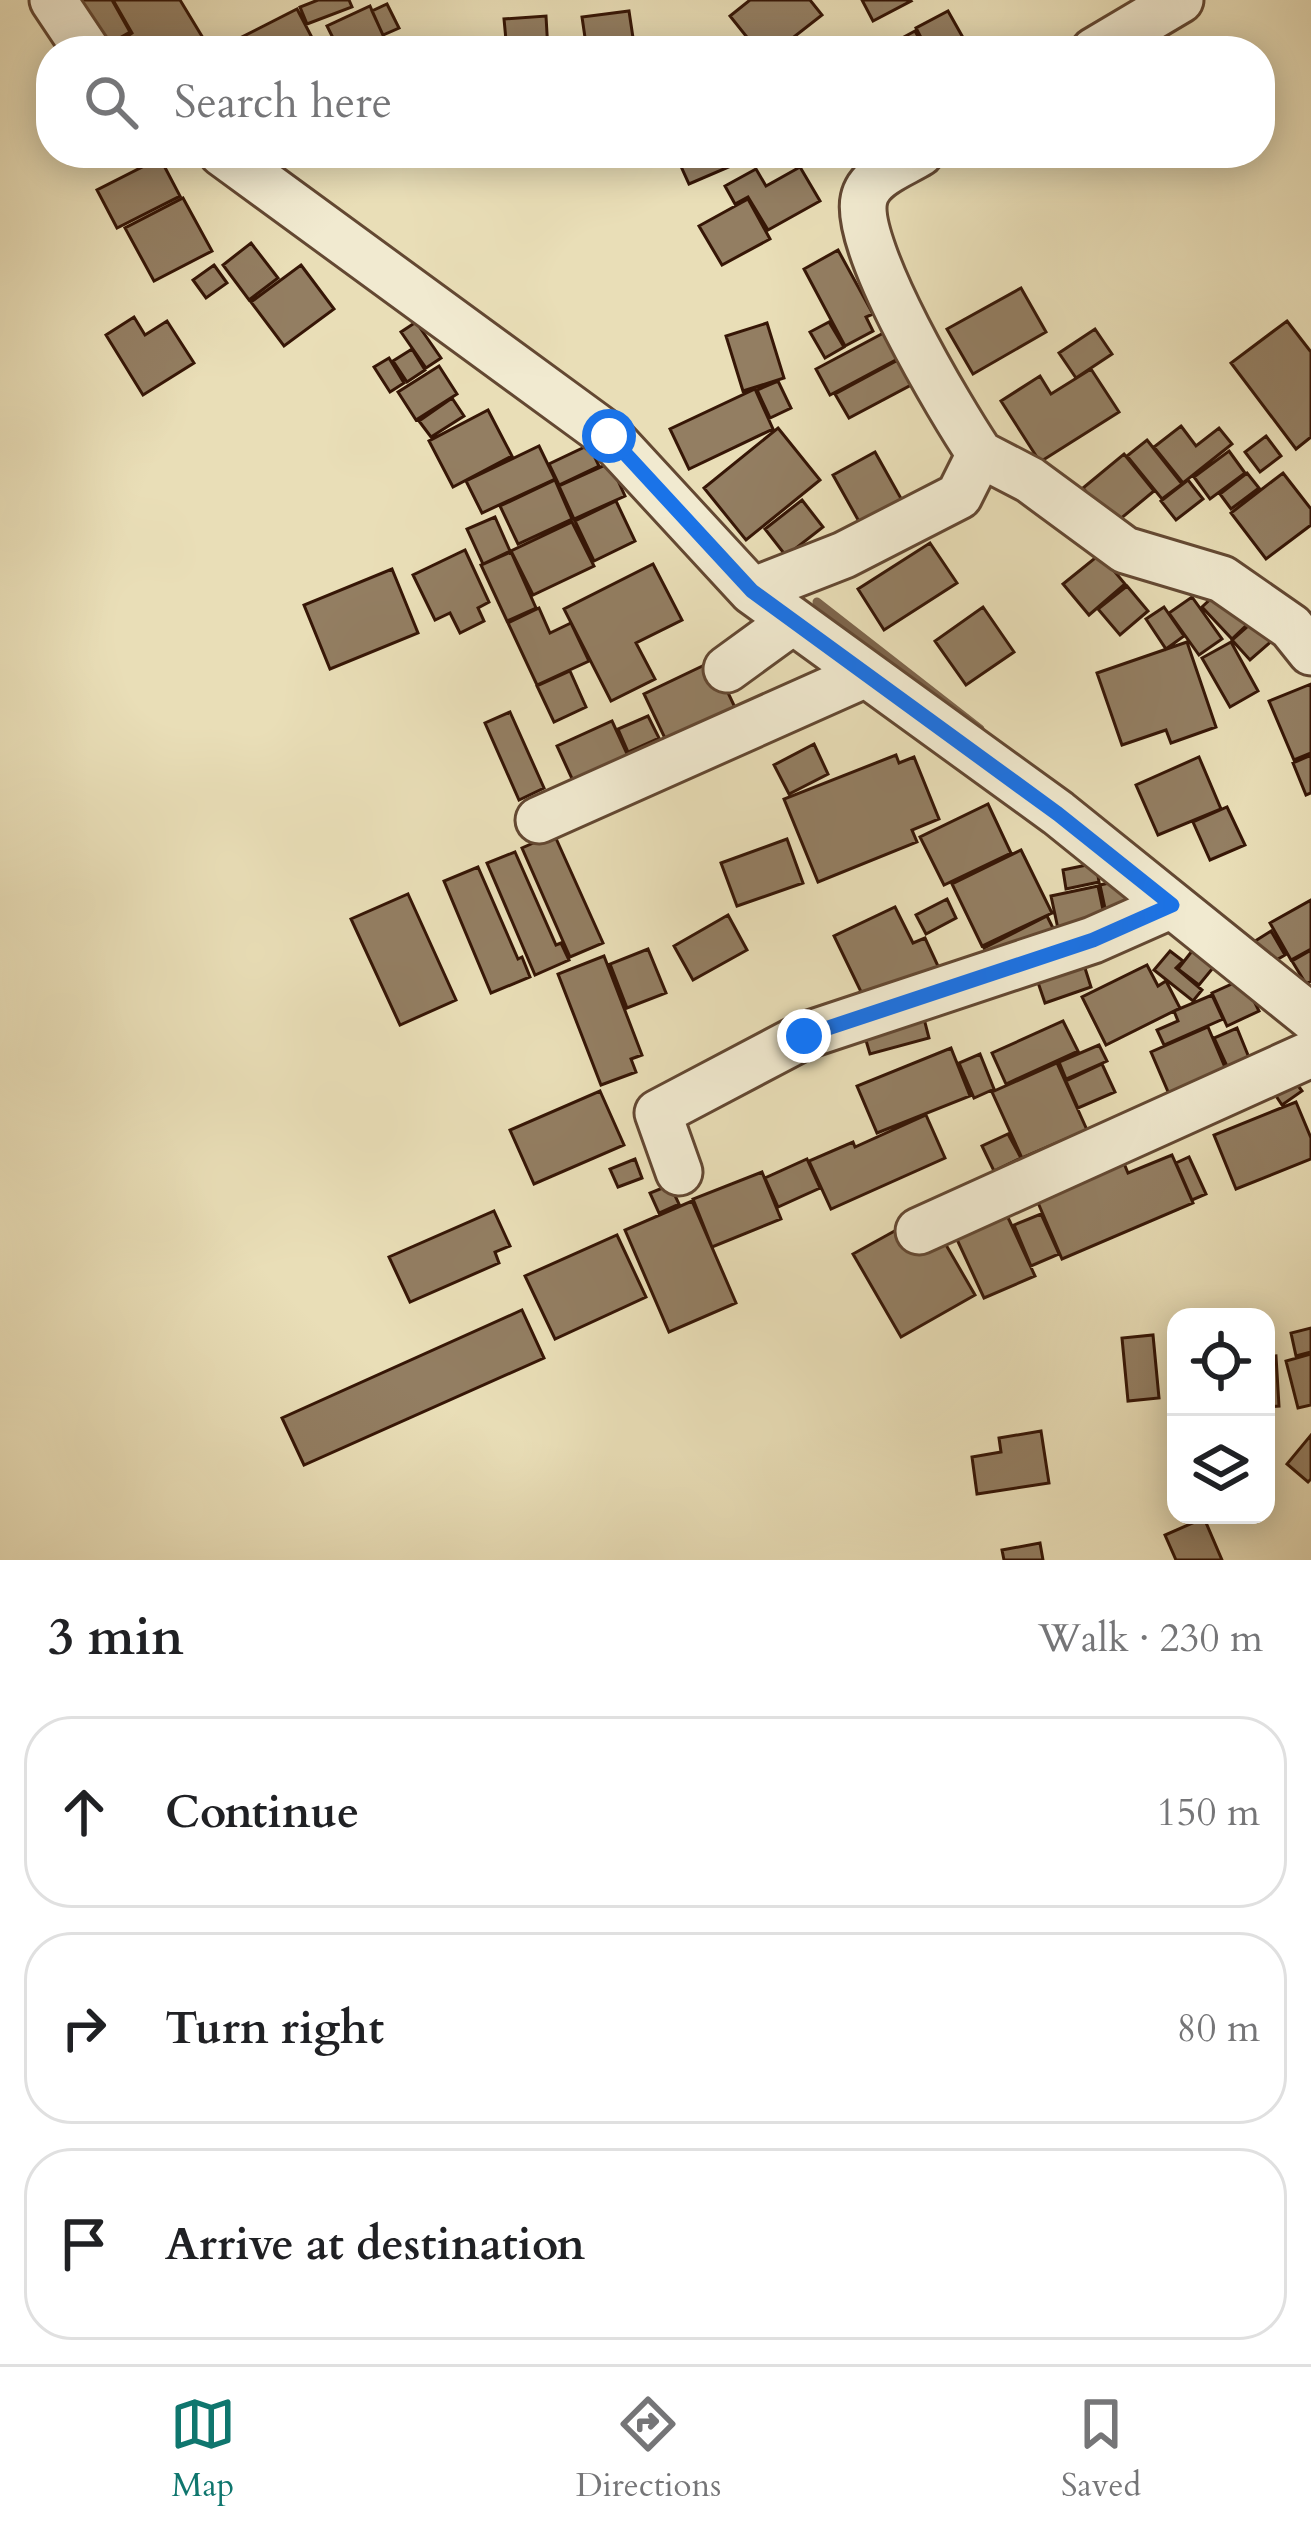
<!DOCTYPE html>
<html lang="en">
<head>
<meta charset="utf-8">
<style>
  :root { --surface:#fff; --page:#f6f6f6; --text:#202124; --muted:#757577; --line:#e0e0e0; --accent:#0f766e }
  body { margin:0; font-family:Cardo,serif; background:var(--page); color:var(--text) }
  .controls { position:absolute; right:36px; bottom:36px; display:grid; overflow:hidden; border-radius:24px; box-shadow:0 6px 30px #0003 }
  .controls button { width:108px; height:108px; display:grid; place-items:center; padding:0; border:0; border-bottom:3px solid var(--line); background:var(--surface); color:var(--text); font:60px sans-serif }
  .stop { position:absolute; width:36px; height:36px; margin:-27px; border:9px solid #1a73e8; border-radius:50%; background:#fff }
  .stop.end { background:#1a73e8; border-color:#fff; box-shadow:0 3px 12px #0008 }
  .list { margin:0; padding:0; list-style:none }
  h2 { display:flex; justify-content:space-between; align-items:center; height:156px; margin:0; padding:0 48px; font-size:51px }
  h2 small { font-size:39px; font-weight:400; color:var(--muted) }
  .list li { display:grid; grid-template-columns:78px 1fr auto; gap:36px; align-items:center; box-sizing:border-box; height:192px; margin:0 24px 24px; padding:0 24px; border:3px solid var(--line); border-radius:48px }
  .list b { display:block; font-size:45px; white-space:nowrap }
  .list em { font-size:39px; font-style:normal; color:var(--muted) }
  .icon { flex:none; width:66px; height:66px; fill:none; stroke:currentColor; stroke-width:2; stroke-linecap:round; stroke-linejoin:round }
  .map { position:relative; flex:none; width:1311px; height:1560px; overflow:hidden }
  .search { position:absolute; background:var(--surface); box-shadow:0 6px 30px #0003; left:36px; right:36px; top:36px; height:132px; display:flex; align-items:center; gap:30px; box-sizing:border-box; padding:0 42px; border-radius:48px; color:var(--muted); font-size:45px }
  .sheet { height:804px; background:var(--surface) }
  nav { display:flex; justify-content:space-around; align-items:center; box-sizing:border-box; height:168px; border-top:3px solid var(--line); background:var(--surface); font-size:33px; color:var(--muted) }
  nav a { display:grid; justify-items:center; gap:6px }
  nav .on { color:var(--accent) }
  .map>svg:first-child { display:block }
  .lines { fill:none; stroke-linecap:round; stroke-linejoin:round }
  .stream { stroke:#7d654c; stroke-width:9 }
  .building { fill:#937e62; stroke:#361606; stroke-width:3 }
  .minor-casing { stroke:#634832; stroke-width:51 }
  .minor { stroke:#f1ead0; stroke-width:45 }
  .route { stroke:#1a73e8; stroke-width:15 }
</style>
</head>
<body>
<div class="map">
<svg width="1311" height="1560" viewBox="0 0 1311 1560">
  <rect width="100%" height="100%" fill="#e9deb7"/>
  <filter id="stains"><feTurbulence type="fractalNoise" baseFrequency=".00167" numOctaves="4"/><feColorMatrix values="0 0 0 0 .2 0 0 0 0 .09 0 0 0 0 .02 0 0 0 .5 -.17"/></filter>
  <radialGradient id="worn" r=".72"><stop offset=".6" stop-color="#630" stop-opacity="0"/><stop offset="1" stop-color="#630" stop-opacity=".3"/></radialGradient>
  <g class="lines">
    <path class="stream" d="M817 602 980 729"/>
  </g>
  <path class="building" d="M74 0H112L130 32 97 51Z
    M113 0H180L203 38 180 51H106L132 33Z
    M318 0H349L352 7 307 24 300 7Z
    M750 0H810L822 15 776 51H758L730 16Z
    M862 0H910L911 1 873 21Z
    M387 4 399 28 383 35 372 11Z
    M370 6 390 51H326L322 42 333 38 327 26Z
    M297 9 319 51H246L240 38Z
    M629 11 635 51H587L582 17Z
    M948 11 966 43 951 51H928L916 28Z
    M546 16 548 51H507L504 19Z
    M915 31 926 51H878Z
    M505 40 506 51H468L467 44Z
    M699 153H742L745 160 689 184 679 162Z
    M160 158 180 196 117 228 97 190Z
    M800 167 820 201 768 230 748 197 735 204 725 186 756 169 766 186Z
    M183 198 212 251 154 281 125 228Z
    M748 199 770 239 722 265 699 226Z
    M251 243 278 278 249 300 223 265Z
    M838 250 873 314 866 317 873 331 845 346 804 269Z
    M214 265 227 283 206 298 193 280Z
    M301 265 334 309 284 346 251 302Z
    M1021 288 1046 332 973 374 947 329Z
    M134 317 145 335 167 321 194 363 143 395 106 335Z
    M1287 321 1311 352V437L1296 449 1231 363Z
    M416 322 441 358 426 368 401 332Z
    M829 322 844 347 825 358 810 332Z
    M767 323 784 378 743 391 726 336Z
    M891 329 905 355 830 395 816 369Z
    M1095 329 1112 354 1076 378 1059 353Z
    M412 349 425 370 407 382 393 361Z
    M389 358 404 383 390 392 374 367Z
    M898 360 911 385 849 418 835 394Z
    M439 366 457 394 416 420 398 392Z
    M1091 369 1119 412 1040 462 1001 401 1040 376 1051 394Z
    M778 381 791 408 770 418 757 390Z
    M755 389 773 429 689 469 670 429Z
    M452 398 464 416 431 437 419 421Z
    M488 410 512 456 453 487 429 441Z
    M1181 426 1196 446 1219 428 1232 444 1183 483 1154 447Z
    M778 428 820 480 746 540 704 488Z
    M1266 436 1281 456 1260 472 1245 452Z
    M1147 440 1182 484 1162 499 1127 456Z
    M589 445 599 466 559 485 549 464Z
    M539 446 555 479 482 513 466 481Z
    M1229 451 1245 473 1210 499 1194 477Z
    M875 452 908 511 866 534 833 475Z
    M1124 454 1154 491 1113 525 1083 488Z
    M610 463 625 496 574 519 559 486Z
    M1247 473 1259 488 1231 509 1220 494Z
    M1283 473 1311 509V525L1266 559 1231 513Z
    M555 480 572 519 518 544 500 506Z
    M1188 480 1203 499 1176 520 1161 501Z
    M802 500 823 527 786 556 765 529Z
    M616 501 635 541 594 561 575 521Z
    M495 517 510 551 483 564 467 529Z
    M572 522 594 566 533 595 511 551Z
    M930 543 957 583 884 630 858 589Z
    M465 550 489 602 478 608 484 621 460 633 450 613 435 620 413 575Z
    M511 552 536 608 507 621 481 565Z
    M1100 554 1125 584 1089 615 1063 584Z
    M653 564 682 620 636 643 655 679 611 701 564 609Z
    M392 569 418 633 330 669 304 605Z
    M1127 586 1148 611 1120 635 1098 609Z
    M1217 593 1254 618 1232 639 1202 607Z
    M1192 597 1222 639 1199 655 1169 613Z
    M983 607 1014 652 966 685 935 641Z
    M1164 607 1184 636 1166 649 1146 619Z
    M539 608 550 633 571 623 589 661 537 685 508 623Z
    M1257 618 1275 638 1250 660 1232 640Z
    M1187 642 1216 727 1171 743 1166 730 1122 745 1097 673Z
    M1231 642 1258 691 1230 707 1202 658Z
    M713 661 740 718 671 751 644 694Z
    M570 671 586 707 554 722 537 686Z
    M1311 684V753L1294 760 1269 701Z
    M510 712 544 788 519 800 485 723Z
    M648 716 659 738 628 752 618 729Z
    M612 721 629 758 574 783 557 746Z
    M814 744 828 774 789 794 774 765Z
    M896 755 899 763 914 757 939 819 912 830 917 842 818 882 784 799Z
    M1311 755V793L1306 795 1293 763Z
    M1199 757 1221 809 1158 835 1136 785Z
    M988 804 1011 853 944 885 920 837Z
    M1227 807 1245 845 1210 860 1193 822Z
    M554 834 603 943 570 957 522 848Z
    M787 839 803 883 737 906 721 863Z
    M1021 850 1052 913 982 946 952 884Z
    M515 852 556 945 561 943 569 960 535 975 487 863Z
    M1096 863 1099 882 1066 889 1063 870Z
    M478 867 518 959 522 957 530 977 491 993 444 881Z
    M1127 879 1135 916 1108 922 1100 885Z
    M1098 886 1107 929 1060 938 1051 896Z
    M408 894 456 1000 400 1025 351 919Z
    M947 899 956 918 926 934 916 915Z
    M1311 900V949L1291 960 1270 923Z
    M895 907 913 943 925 938 938 966 865 1000 834 936Z
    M728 915 747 950 693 980 674 946Z
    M1047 916 1058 938 994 969 984 948Z
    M1271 931 1285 955 1266 966 1252 943Z
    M1078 946 1091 987 1045 1003 1031 962Z
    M1196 946 1217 963 1199 985 1178 969Z
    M648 949 666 993 627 1008 610 964Z
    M1311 950V981L1306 984 1292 961Z
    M1170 951 1183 961 1176 968 1202 990 1193 1001 1154 970Z
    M604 956 642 1055 631 1059 636 1072 601 1085 558 974Z
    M1147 965 1158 986 1166 981 1180 1008 1106 1045 1082 997Z
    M1243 979 1259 1011 1227 1026 1212 993Z
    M1212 995 1223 1019 1164 1045 1157 1030 1178 1021 1174 1011Z
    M922 1011 929 1038 870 1054 862 1027Z
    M1063 1021 1078 1051 1006 1084 992 1053Z
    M1208 1027 1232 1084 1175 1108 1151 1052Z
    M1237 1028 1252 1065 1231 1075 1214 1038Z
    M1099 1045 1107 1061 1066 1079 1059 1062Z
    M951 1048 970 1096 877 1133 857 1086Z
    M980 1054 994 1089 974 1098 959 1063Z
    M1057 1063 1087 1130 1022 1158 992 1092Z
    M1102 1064 1115 1092 1078 1108 1066 1081Z
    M1294 1080 1302 1091 1282 1105 1274 1093Z
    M600 1091 624 1145 534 1184 510 1130Z
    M1296 1102 1311 1138V1159L1236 1189 1214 1135Z
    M926 1115 945 1158 831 1209 809 1161 853 1142 855 1147Z
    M1008 1134 1021 1158 994 1171 982 1146Z
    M1172 1155 1193 1203 1062 1259 1036 1198 1123 1161 1128 1173Z
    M1189 1157 1206 1194 1192 1200 1176 1163Z
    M635 1159 642 1178 618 1187 610 1169Z
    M807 1159 820 1188 778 1207 765 1178Z
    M762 1172 781 1219 712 1247 693 1199Z
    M670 1185 679 1204 659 1213 650 1193Z
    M692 1201 736 1303 669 1332 625 1230Z
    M494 1211 510 1246 495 1252 499 1263 410 1302 389 1257Z
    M1005 1211 1035 1276 984 1298 954 1233Z
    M1041 1214 1059 1254 1031 1266 1014 1225Z
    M900 1228 914 1253 942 1238 975 1295 901 1337 853 1254Z
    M617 1235 646 1297 555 1339 525 1276Z
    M522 1310 544 1358 304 1465 282 1418Z
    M1311 1328V1352L1296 1356 1291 1333Z
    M1153 1335 1159 1398 1128 1401 1122 1338Z
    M1311 1354V1405L1298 1408 1286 1361Z
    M1276 1356 1279 1406 1266 1407V1357Z
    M1041 1431 1049 1483 977 1494 972 1457 1001 1452 999 1438Z
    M1311 1435V1479L1308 1482 1287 1464Z
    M1204 1518 1222 1560H1176L1165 1535Z
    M1040 1543 1043 1560H1004L1002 1550Z"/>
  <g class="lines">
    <defs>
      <path id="minor" d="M53 0 87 51
        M1094 51 1180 0
        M222 153 609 436 752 591 1058 813 1311 1017
        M980 454 1030 480 1125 550 1222 579 1291 627 1311 652
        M752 591 844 555 959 496 980 454C951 411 853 247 864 199 869 175 901 165 920 153
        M727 669 793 621
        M539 820 866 674
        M679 1172 658 1113 804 1036 1093 940 1172 905
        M919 1231 1311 1054"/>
    </defs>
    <use href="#minor" class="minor-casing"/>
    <use href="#minor" class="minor"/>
  </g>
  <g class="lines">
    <path class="route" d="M609 436 752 591 1058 814 1172 905 1093 940 804 1036"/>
  </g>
  <rect width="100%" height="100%" filter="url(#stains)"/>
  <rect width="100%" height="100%" fill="url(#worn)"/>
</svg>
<div class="controls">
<button><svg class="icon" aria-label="locate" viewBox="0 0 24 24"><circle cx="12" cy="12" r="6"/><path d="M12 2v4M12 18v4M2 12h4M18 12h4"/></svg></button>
<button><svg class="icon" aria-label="layers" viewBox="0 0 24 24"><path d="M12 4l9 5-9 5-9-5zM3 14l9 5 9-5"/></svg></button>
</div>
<div class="stop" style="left:609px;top:436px"></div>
<div class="stop end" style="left:804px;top:1036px"></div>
<div class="search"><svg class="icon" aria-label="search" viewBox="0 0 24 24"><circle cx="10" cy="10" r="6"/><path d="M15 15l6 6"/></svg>Search here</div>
</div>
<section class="sheet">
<h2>3 min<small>Walk · 230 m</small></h2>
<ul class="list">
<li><svg class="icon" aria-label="ahead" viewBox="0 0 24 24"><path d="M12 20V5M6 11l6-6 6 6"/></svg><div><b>Continue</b></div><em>150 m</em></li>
<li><svg class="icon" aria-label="right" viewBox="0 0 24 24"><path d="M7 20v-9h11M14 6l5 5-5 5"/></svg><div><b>Turn right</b></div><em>80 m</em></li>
<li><svg class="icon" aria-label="arrive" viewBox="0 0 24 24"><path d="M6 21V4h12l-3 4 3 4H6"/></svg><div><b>Arrive at destination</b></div></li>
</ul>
</section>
<nav>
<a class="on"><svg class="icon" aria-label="map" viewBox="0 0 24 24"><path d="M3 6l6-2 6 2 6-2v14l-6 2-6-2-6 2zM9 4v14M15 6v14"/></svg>Map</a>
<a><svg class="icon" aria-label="directions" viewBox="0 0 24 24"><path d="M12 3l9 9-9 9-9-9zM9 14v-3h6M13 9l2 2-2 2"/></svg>Directions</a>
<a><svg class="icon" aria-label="saved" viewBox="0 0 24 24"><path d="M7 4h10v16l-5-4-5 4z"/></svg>Saved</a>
</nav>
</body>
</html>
